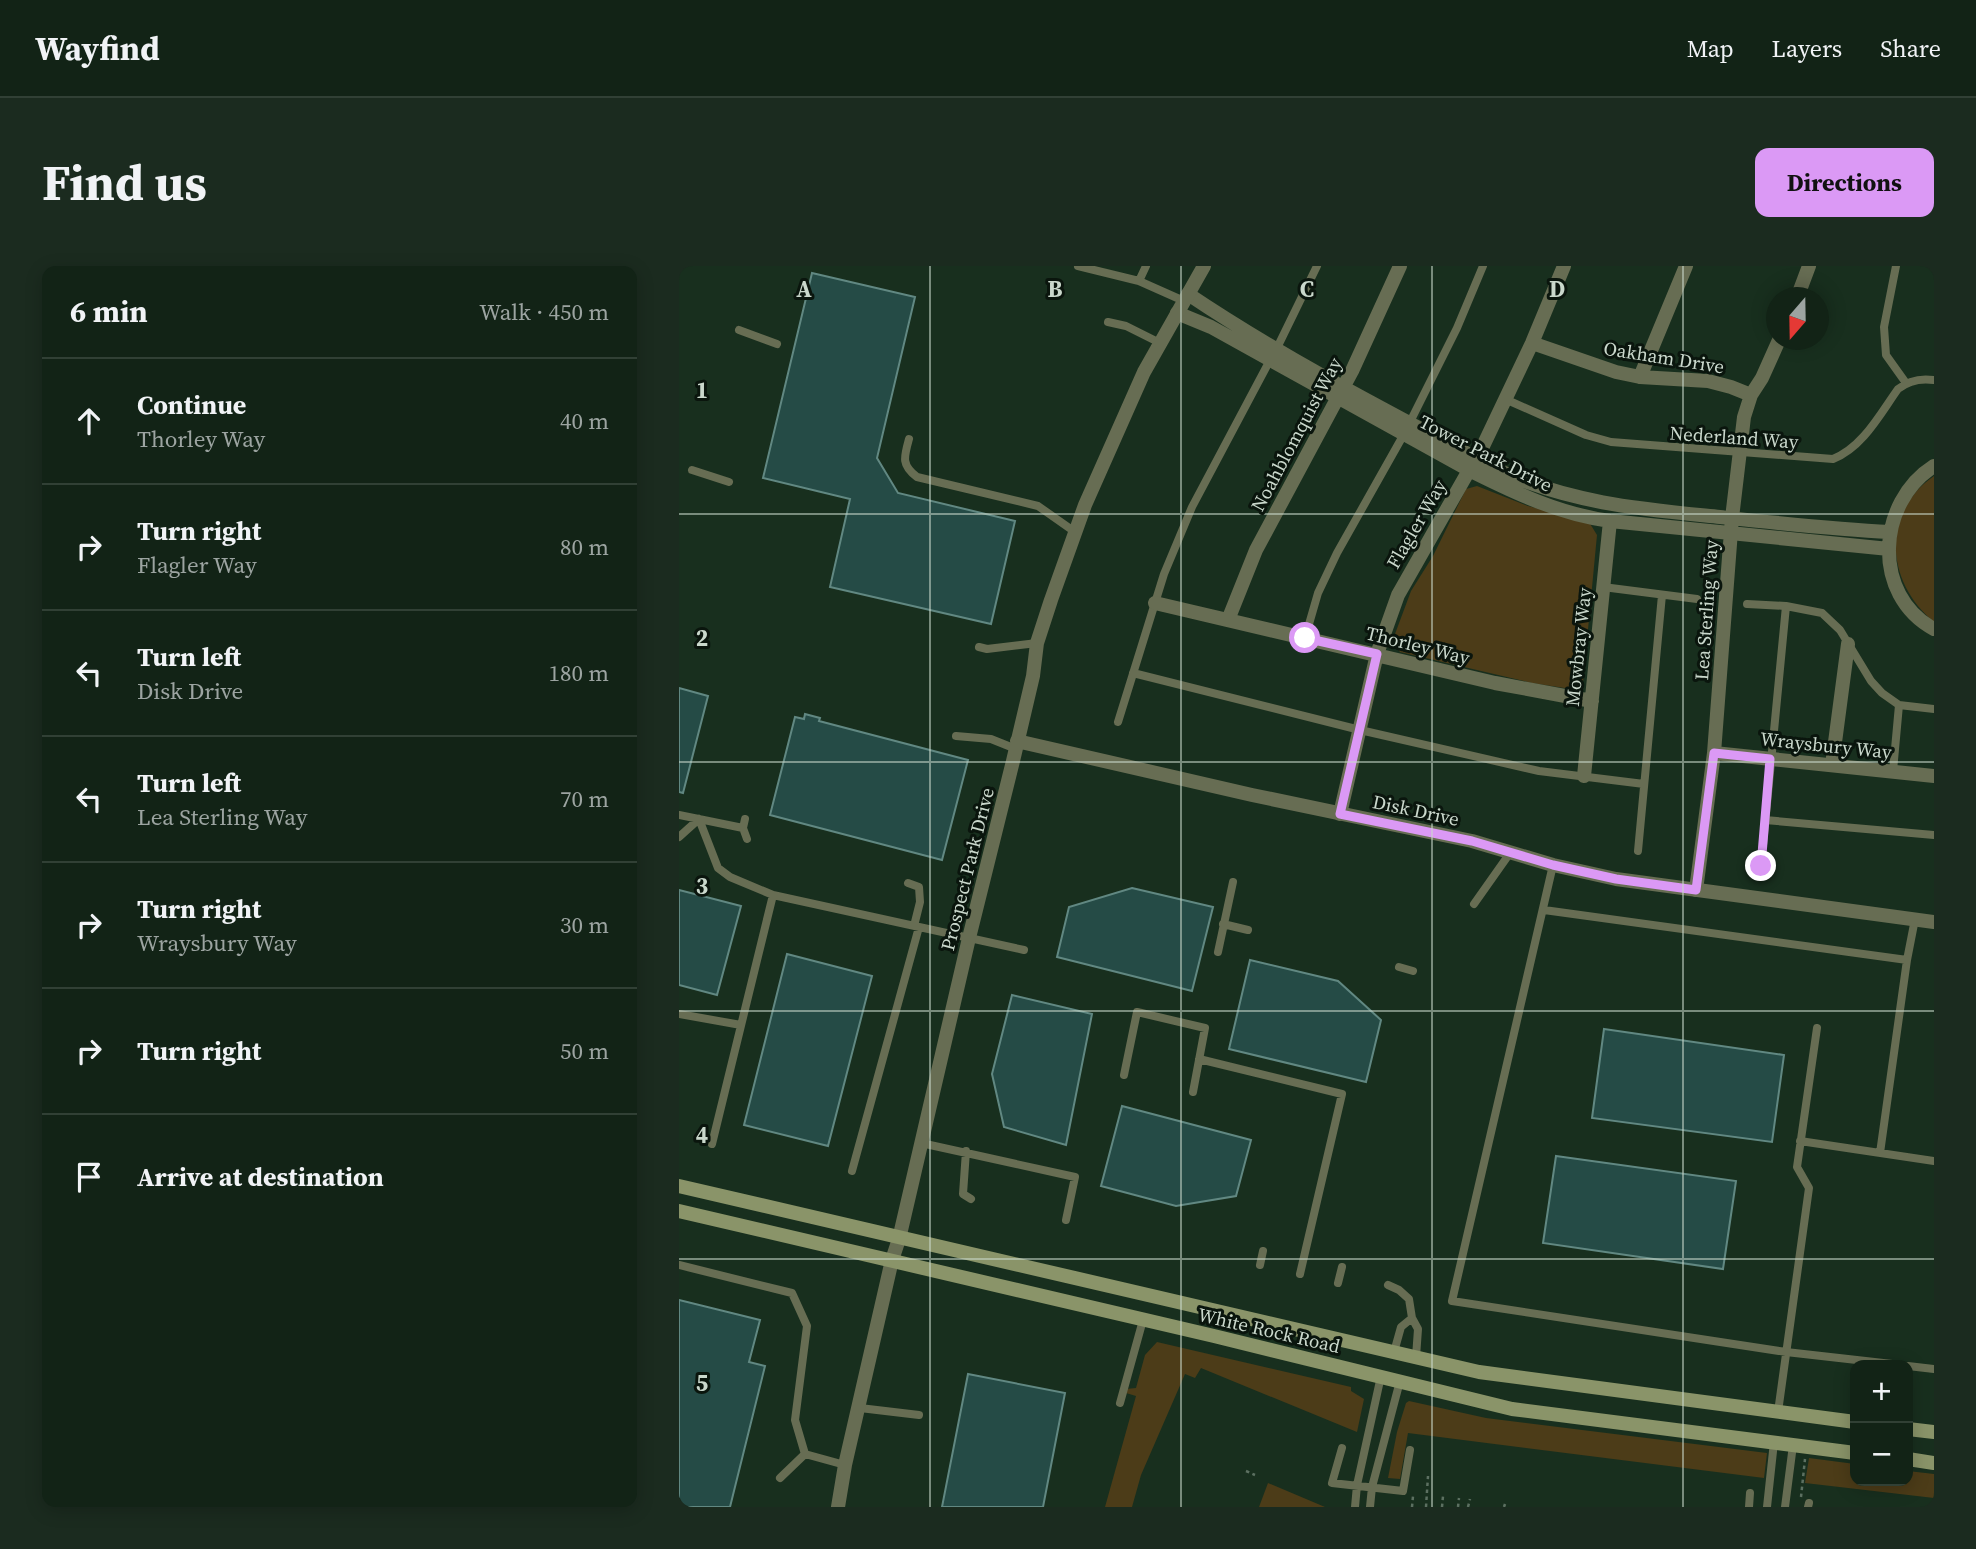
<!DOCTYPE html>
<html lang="en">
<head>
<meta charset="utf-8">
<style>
  :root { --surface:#122316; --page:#1b2b1f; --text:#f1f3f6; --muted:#9ca4a1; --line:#314035; --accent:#db99f5 }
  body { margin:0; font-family:"Source Serif 4",serif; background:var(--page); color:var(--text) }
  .controls { position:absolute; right:21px; bottom:21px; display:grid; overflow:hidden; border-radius:14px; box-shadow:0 4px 18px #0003 }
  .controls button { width:63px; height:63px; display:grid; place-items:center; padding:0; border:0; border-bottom:2px solid var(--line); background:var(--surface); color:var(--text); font:35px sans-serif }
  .compass { position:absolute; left:1087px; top:21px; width:63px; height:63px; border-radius:50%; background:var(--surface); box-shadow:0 4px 18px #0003; rotate:200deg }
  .stop { position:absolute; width:21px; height:21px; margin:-16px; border:5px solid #db99f5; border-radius:50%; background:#fff }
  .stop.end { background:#db99f5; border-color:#fff; box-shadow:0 2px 7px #0008 }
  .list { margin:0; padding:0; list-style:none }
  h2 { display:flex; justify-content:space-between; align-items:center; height:91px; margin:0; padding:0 28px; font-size:30px }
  h2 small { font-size:23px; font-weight:400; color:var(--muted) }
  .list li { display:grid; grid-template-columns:46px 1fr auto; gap:21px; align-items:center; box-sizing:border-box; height:126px; padding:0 28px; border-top:2px solid var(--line) }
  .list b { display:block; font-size:26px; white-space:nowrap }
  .list p { margin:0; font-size:23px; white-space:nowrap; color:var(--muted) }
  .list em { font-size:23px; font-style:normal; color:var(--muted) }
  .icon { flex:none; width:38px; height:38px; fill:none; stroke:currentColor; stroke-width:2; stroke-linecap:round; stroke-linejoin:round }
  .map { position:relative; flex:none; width:1255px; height:1241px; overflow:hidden; border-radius:14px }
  header { display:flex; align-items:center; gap:42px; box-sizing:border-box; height:98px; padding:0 35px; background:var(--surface); border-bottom:2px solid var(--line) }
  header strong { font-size:33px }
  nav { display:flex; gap:38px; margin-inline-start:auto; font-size:24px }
  .intro { display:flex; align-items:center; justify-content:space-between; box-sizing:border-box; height:168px; padding:0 42px }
  h1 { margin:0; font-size:49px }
  .button { padding:18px 32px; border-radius:14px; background:var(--accent); color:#111; font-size:24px; font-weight:700 }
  main { display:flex; gap:42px; padding:0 42px }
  aside { flex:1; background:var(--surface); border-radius:14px; box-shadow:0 4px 18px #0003 }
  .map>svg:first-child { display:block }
  .green { fill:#4c3c18 }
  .building { fill:#254b46; stroke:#618882; stroke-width:2 }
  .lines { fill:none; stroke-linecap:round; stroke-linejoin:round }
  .path { stroke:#5c7061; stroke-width:2.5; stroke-dasharray:3.5 3.5; stroke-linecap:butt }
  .service { stroke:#676d53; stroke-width:8 }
  .minor { stroke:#676d53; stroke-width:14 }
  .tertiary { stroke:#676d53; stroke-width:14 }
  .secondary { stroke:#8a9469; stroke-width:14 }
  .route { stroke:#db99f5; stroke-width:9 }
  .grid { fill:none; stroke:#cad8cc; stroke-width:2; stroke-opacity:0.55 }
  .labels { text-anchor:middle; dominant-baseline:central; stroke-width:6; stroke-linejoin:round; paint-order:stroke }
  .street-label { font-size:19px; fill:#cad8cc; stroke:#0a150d }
  .grid-label { font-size:23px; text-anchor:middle; font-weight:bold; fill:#cad8cc; stroke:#0a150d; stroke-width:6; stroke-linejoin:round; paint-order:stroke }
</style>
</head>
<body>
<header>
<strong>Wayfind</strong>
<nav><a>Map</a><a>Layers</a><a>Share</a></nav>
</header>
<div class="intro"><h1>Find us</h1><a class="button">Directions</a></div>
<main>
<aside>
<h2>6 min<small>Walk · 450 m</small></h2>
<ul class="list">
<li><svg class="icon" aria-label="ahead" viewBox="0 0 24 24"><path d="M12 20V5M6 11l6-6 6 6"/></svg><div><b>Continue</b><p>Thorley Way</p></div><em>40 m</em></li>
<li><svg class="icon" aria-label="right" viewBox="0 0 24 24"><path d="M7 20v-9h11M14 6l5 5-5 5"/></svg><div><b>Turn right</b><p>Flagler Way</p></div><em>80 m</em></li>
<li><svg class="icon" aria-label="left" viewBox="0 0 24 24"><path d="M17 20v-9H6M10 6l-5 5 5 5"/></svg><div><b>Turn left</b><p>Disk Drive</p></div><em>180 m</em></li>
<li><svg class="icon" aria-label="left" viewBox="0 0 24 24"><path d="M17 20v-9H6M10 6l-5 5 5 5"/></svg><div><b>Turn left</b><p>Lea Sterling Way</p></div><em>70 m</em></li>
<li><svg class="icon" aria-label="right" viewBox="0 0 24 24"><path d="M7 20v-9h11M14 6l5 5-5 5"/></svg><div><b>Turn right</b><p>Wraysbury Way</p></div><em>30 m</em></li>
<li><svg class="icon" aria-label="right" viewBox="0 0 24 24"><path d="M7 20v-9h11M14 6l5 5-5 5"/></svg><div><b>Turn right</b></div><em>50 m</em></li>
<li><svg class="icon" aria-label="arrive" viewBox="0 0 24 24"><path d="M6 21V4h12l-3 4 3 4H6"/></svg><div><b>Arrive at destination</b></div></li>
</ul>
</aside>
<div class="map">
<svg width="1255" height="1241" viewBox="0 0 1255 1241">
  <rect width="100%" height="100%" fill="#182f1e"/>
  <path class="green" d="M1255 210V356C1207 317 1201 247 1255 210Z
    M798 220 849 240 910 256 918 269 904 416 892 423 853 417 721 386 713 376 732 325 754 290 787 223Z
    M478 1076 672 1121V1125L685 1133 678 1166 522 1102 516 1112 506 1108 462 1209 453 1241H426L457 1130 447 1127V1123L457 1122 466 1089Z
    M730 1135 807 1152 1088 1187 1085 1212 729 1167 721 1213 709 1212 718 1166 727 1137Z
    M1130 1192 1176 1198V1215H1229V1205L1255 1208V1232L1126 1217Z
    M589 1217 646 1241H580Z"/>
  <path class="building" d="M133 7 236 31 198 192 219 227 336 255 312 358 151 321 171 233 84 212Z
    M0 422 29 430 4 527 0 526Z
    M126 448 141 452 140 455 289 494 263 594 91 549 116 451 125 453Z
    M453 622 534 641 513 725 378 691 390 641Z
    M0 624 62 640 38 729 0 719Z
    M108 688 193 710 149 880 65 859Z
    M571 694 659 715 702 754 687 816 550 783Z
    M333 729 413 748 387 879 325 861 313 808Z
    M925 763 1105 789 1093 876 913 852Z
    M443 840 572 874 557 930 497 940 422 920Z
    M877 890 1057 915 1044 1003 864 977Z
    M0 1034 81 1054 70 1096 86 1100 51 1241H0Z
    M289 1108 386 1127 364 1241H263Z"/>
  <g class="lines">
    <path class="path" d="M567 1205 576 1209
      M1122 1231 1126 1193
      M733 1241 734 1230
      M747 1241 749 1210
      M763 1241 764 1230
      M779 1241 780 1232
      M789 1241 791 1233
      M825 1241 826 1238"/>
    <path class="service" d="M399 0 460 15 505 35
      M1217 0 1205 61 1207 89 1227 117
      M460 15 467 0
      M429 56 447 60 481 77
      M60 64 98 78
      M598 82 638 0
      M826 133 907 169 932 176 1154 193C1184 181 1201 148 1219 123 1230 114 1241 112 1255 114
      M731 156 778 62 804 0
      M230 173C225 191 222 199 238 211L359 240 396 266
      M13 204 50 216
      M924 321 1018 333
      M1068 338 1107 340 1143 347 1161 364 1192 415 1203 427 1220 439 1255 443
      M626 372 639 327 658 287 725 168
      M300 381 308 383 358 377
      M454 407 681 464 860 505 965 518
      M439 456 485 308 513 241 591 94
      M277 470 312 473 337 483
      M1214 505 1220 439
      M0 549 64 562
      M20 553 39 602 51 611 94 629 345 684
      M66 553 64 562 68 573
      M1086 554 1255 569
      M0 571 20 553
      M959 585 983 329
      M874 599 773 1035 1107 1086 1222 1099
      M1082 600 1107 340
      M229 617 240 621 241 636 235 660
      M795 638 831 587
      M865 644 1228 694
      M544 658 569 664
      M539 686 554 616
      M720 701 734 705
      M0 748 62 759
      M520 793 663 828 621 1008
      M445 809 458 746 526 762 514 826
      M1121 875 1255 895
      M242 877 396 911 387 954
      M33 878 94 629
      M287 885 284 928 292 933
      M1201 887 1228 694 1236 653
      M173 905 240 661
      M0 999 113 1027 128 1060 116 1154 126 1188 101 1212
      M581 999 584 985
      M659 1017 663 1001
      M709 1019 720 1024 730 1033 733 1052 739 1063 737 1091
      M715 1086 722 1061 733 1052
      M1229 1100 1255 1103
      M441 1137 464 1054
      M181 1142 240 1149
      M1099 1146 1130 922 1118 901 1138 762
      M663 1182 653 1217 724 1225 731 1184
      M126 1188 166 1199
      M676 1241 678 1219 702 1110
      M691 1241 693 1221 721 1115
      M1070 1241 1071 1227
      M1088 1241 1095 1176
      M1106 1241 1114 1179
      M1129 1241 1130 1237"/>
    <path class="minor" d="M509 28C607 94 719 151 823 206 897 238 963 243 1041 251 1098 257 1154 263 1211 266
      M1118 32 1130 0
      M498 47 532 61 790 204C836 227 880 248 931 255L1210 283
      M853 77 937 106 961 111 1029 115 1052 121 1072 129
      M961 111 1007 0
      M1255 200C1198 236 1192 329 1255 363
      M476 337 816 417 913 435
      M549 354 577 284 673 105 721 0
      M1035 487 1255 510
      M1153 499 1169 378
      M905 510 931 255
      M661 548 698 388 719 329 805 178 853 77 885 0
      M1017 624 1035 487 1053 252 1065 151 1072 129 1083 112 1100 74"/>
    <path class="tertiary" d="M338 475 573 529 793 575 874 599 937 613 1255 656
      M159 1241 166 1199 213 994 220 973 290 672 334 495 354 410 358 377 372 334 406 239 465 106 525 0"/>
    <path class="secondary" d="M0 920 800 1106 1176 1156
      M0 945 535 1070 833 1143 1176 1187
      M1229 1163 1255 1166
      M1229 1193 1255 1197"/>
  </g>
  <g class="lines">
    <path class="route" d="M626 372 698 388 661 548 793 575 874 599 937 613 1017 624 1035 487 1091 493 1082 600"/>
  </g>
  <path class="grid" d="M251 0V1241M502 0V1241M753 0V1241M1004 0V1241M0 248H1255M0 496H1255M0 745H1255M0 993H1255"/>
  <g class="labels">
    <g class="street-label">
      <text transform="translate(985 91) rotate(9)">Oakham Drive</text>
      <text transform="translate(617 168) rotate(-62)">Noahblomquist Way</text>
      <text transform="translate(1055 171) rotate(4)">Nederland Way</text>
      <text transform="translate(807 187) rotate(27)">Tower Park Drive</text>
      <text transform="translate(737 258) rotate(-60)">Flagler Way</text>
      <text transform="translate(1027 344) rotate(-86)">Lea Sterling Way</text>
      <text transform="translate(739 379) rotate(14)">Thorley Way</text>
      <text transform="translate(899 381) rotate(-84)">Mowbray Way</text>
      <text transform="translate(1147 479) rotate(6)">Wraysbury Way</text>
      <text transform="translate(737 544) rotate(12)">Disk Drive</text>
      <text transform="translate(288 603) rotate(-76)">Prospect Park Drive</text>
      <text transform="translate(590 1064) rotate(13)">White Rock Road</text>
    </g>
  </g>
  <g class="grid-label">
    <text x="125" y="31">A</text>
    <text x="376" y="31">B</text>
    <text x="628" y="31">C</text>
    <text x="878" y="31">D</text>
    <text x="23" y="132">1</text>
    <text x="23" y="380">2</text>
    <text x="23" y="628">3</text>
    <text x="23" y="877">4</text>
    <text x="23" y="1125">5</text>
  </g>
</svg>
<div class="controls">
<button>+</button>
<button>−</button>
</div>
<svg class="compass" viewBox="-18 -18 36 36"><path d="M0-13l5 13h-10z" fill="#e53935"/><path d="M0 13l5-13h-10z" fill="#9ca4a1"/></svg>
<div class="stop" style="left:626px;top:372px"></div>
<div class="stop end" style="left:1082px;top:600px"></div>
</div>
</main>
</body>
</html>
